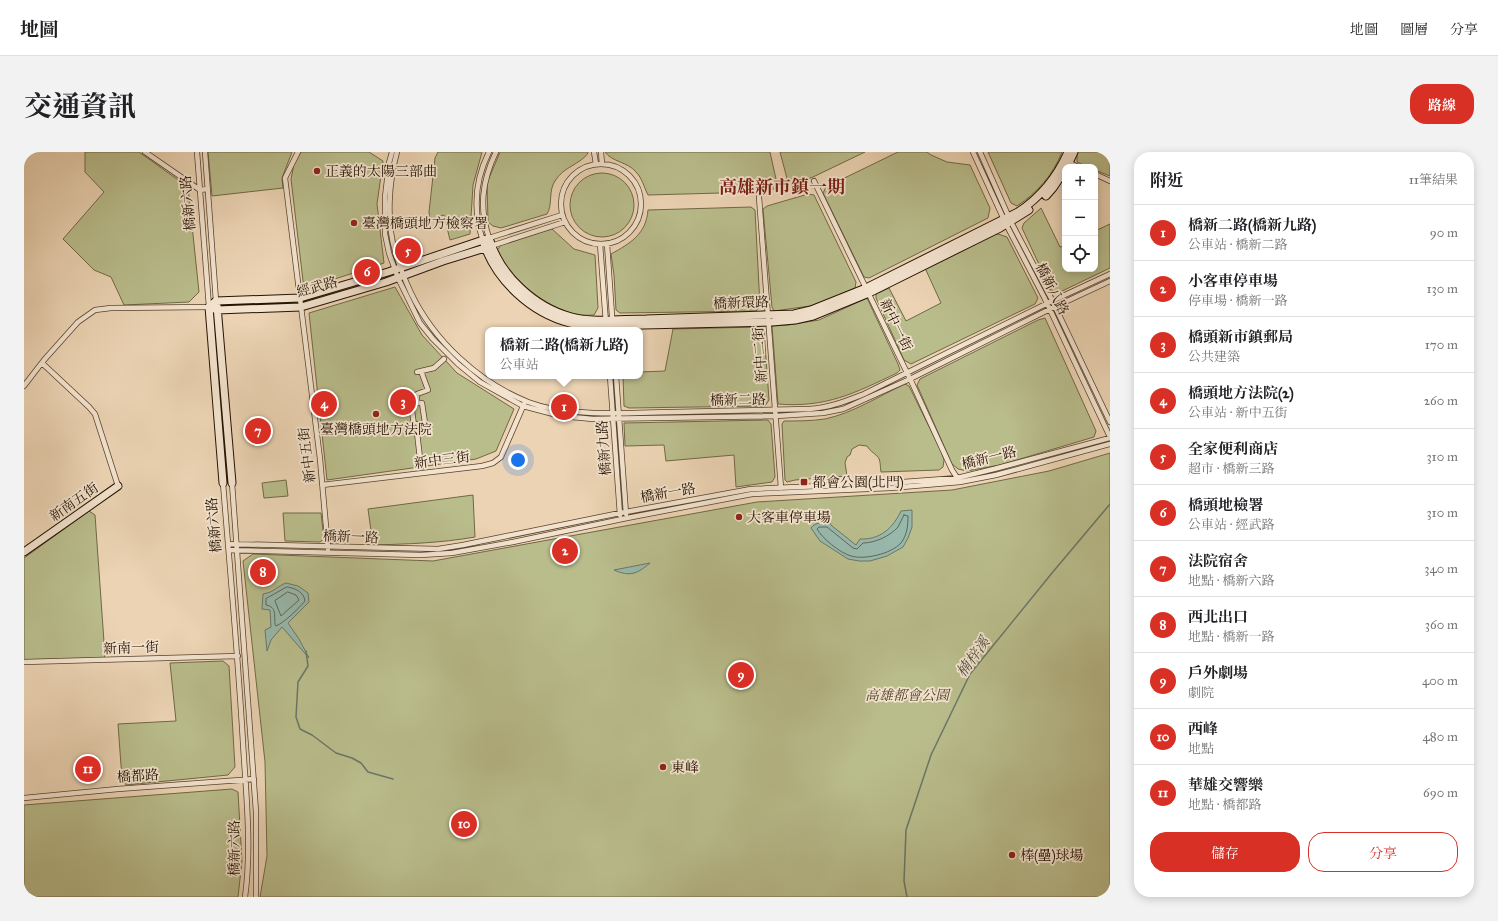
<!DOCTYPE html>
<html lang="zh-TW">
<head>
<meta charset="utf-8">
<style>
  :root { --surface:#fff; --page:#f2f2f2; --text:#202124; --muted:#757577; --line:#e0e0e0; --accent:#d93025 }
  body { margin:0; font-family:"IM FELL Great Primer","Noto Serif TC",serif; background:var(--page); color:var(--text) }
  .controls { position:absolute; right:12px; top:12px; display:grid; overflow:hidden; border-radius:8px; box-shadow:0 2px 10px #0003 }
  .controls button { width:36px; height:36px; display:grid; place-items:center; padding:0; border:0; border-bottom:1px solid var(--line); background:var(--surface); color:var(--text); font:20px sans-serif }
  .you { position:absolute; left:494px; top:308px; width:14px; height:14px; margin:-10px; border:3px solid #fff; border-radius:50%; background:#1a73e8; box-shadow:0 0 0 6px #1a73e833 }
  .badge { display:grid; place-items:center; width:26px; height:26px; border-radius:50%; background:var(--accent); color:#fff; font-size:13px; font-weight:700 }
  .pin { position:absolute; translate:-50% -50%; border:2px solid #fff; box-shadow:0 1px 4px #0006 }
  .popup { position:absolute; left:461px; top:175px; width:158px; height:52px; box-sizing:border-box; display:grid; place-content:center; border-radius:8px; background:var(--surface); filter:drop-shadow(0 1px 3px #0005); font-size:13px; white-space:nowrap; color:var(--muted) }
  .popup b { font-size:15px; color:var(--text) }
  .popup::after { content:''; position:absolute; left:50%; top:100%; margin-left:-8px; border:8px solid transparent; border-top-color:var(--surface) }
  .list { margin:0; padding:0; list-style:none }
  h2 { display:flex; justify-content:space-between; align-items:center; height:52px; margin:0; padding:0 16px; font-size:17px }
  h2 small { font-size:13px; font-weight:400; color:var(--muted) }
  .list li { display:grid; grid-template-columns:26px 1fr auto; gap:12px; align-items:center; box-sizing:border-box; height:56px; padding:0 16px; border-top:1px solid var(--line) }
  .list b { display:block; font-size:15px; white-space:nowrap }
  .list p { margin:0; font-size:13px; white-space:nowrap; color:var(--muted) }
  .list em { font-size:13px; font-style:normal; color:var(--muted) }
  .actions { display:flex; gap:8px; padding:12px 16px }
  .actions a { flex:1; padding:9px 0; border:1px solid var(--accent); border-radius:16px; text-align:center; font-size:14px; color:var(--accent) }
  .actions .main { background:var(--accent); color:#fff }
  .icon { flex:none; width:22px; height:22px; fill:none; stroke:currentColor; stroke-width:2; stroke-linecap:round; stroke-linejoin:round }
  .map { position:relative; flex:none; width:1086px; height:745px; overflow:hidden; border-radius:16px }
  header { display:flex; align-items:center; gap:24px; box-sizing:border-box; height:56px; padding:0 20px; background:var(--surface); border-bottom:1px solid var(--line) }
  header strong { font-size:19px }
  nav { display:flex; gap:22px; margin-inline-start:auto; font-size:14px }
  .intro { display:flex; align-items:center; justify-content:space-between; box-sizing:border-box; height:96px; padding:0 24px }
  h1 { margin:0; font-size:28px }
  .button { padding:10px 18px; border-radius:16px; background:var(--accent); color:#fff; font-size:14px; font-weight:700 }
  main { display:flex; gap:24px; padding:0 24px }
  aside { flex:1; background:var(--surface); border-radius:16px; box-shadow:0 2px 10px #0003 }
  .map>svg:first-child { display:block }
  .green { fill:#b9bc8b; stroke:#706846 }
  .water { fill:#98b8ac; stroke:#6a7667 }
  .lines { fill:none; stroke-linecap:round; stroke-linejoin:round }
  .shore { stroke:#5f6656; stroke-width:1 }
  .stream { stroke:#6a7667; stroke-width:1.5 }
  .street-casing { stroke:#57432d; stroke-width:6 }
  .secondary-casing { stroke:#261300; stroke-width:9 }
  .street { stroke:#f2e2ce; stroke-width:4.5 }
  .secondary { stroke:#f2e2ce; stroke-width:7 }
  .poi-dot { fill:#8f2418; stroke:#f2e2ce; stroke-width:1.5 }
  .labels { text-anchor:middle; dominant-baseline:central; stroke-width:3.5; stroke-linejoin:round; paint-order:stroke }
  .poi-label { font-size:14px; fill:#261300; stroke:#f2e2ce; text-anchor:start }
  .street-label { font-size:14px; fill:#261300; stroke:#f2e2ce }
  .park-label { font-size:14px; font-style:italic; fill:#52462a; stroke:#f2e2ce }
  .water-label { font-size:15px; font-style:italic; fill:#4e4d3c; stroke:#f2e2ce }
  .district-label { font-size:18px; font-weight:bold; fill:#7a1f14; stroke:#f2e2ce }
</style>
</head>
<body>
<header>
<strong>地圖</strong>
<nav><a>地圖</a><a>圖層</a><a>分享</a></nav>
</header>
<div class="intro"><h1>交通資訊</h1><a class="button">路線</a></div>
<main>
<div class="map">
<svg width="1086" height="745" viewBox="0 0 1086 745">
  <rect width="100%" height="100%" fill="#ebd3b3"/>
  <filter id="stains"><feTurbulence type="fractalNoise" baseFrequency=".005" numOctaves="4"/><feColorMatrix values="0 0 0 0 .2 0 0 0 0 .09 0 0 0 0 .02 0 0 0 .5 -.17"/></filter>
  <radialGradient id="worn" r=".72"><stop offset=".6" stop-color="#630" stop-opacity="0"/><stop offset="1" stop-color="#630" stop-opacity=".3"/></radialGradient>
  <path class="green" d="M61 0H115L164 35 175 140 165 150 100 153 87 125 70 118 39 87 80 40 61 20Z
    M184 0H268L258 26 259 36 188 44Z
    M277 0H345L359 9 353 52 360 111 280 137 267 27 270 12Z
    M414 0H458L449 33 446 82 426 88 420 63 406 67 405 60 411 6Z
    M476 0H564V1C557 12 539 15 531 29 524 39 529 53 523 62L477 76 469 74 464 70 463 31Z
    M581 0H746L754 36 733 40 624 43C620 35 618 26 612 20 604 10 588 10 581 0Z
    M756 0H841L789 25 765 34Z
    M874 0H903L907 3 923 10 946 13 966 56 964 66 845 126 840 125 799 41 802 35Z
    M964 0H1038C1029 23 1013 41 993 54L987 51Z
    M1053 0H1086V24L1071 18V15H1064L1053 10Z
    M546 53a32 32 0 1 1 64 0a32 32 0 1 1-64 0Z
    M784 42 790 43 832 130 831 136 793 153 750 159 748 155 739 57 743 54Z
    M727 55 731 58 736 154 732 159 596 161 592 158 590 123 587 102C607 91 622 82 624 58Z
    M1017 56 1036 95 1041 94V117H1071V79L1086 72V116L1034 141 1027 138 998 76 1000 71Z
    M528 77 550 97 571 103 574 156 570 163C534 167 487 130 473 98L478 92Z
    M974 82 983 85 1014 146 1011 152 887 212 880 208 852 146V142L865 136 882 169 917 151 901 116 968 83Z
    M371 135 398 183 433 221 490 257 472 299 452 307 303 328 285 161Z
    M843 146 874 212 876 218 873 221C831 241 802 256 754 252L748 174 764 173 795 168Z
    M1021 166 1072 279 1070 285 976 313 943 319 934 317 928 312 893 233 896 227 1014 168Z
    M735 175 740 178 745 248 741 254 605 256 600 254 599 224H616V220L641 219 649 177Z
    M881 232 885 234 917 299 920 308 919 315 915 318 857 320C856 315 857 307 853 304 849 300 846 299 843 294L835 293 828 297 826 303 823 305 821 311 823 324 771 328 763 330 761 328 758 272 760 269C773 269 787 269 801 267 829 261 855 244 881 232Z
    M744 268 747 272 751 325 748 330 712 335 710 303 642 309 640 293 601 294 600 271Z
    M1086 301V745H236L243 704 241 610 219 409 229 402 409 409 733 350 928 338 1025 319Z
    M262 328 264 344 240 346 238 331Z
    M449 343 451 385C417 391 384 392 349 393L344 357Z
    M65 359 71 363 81 504 79 506 0 509V406Z
    M259 361H297L300 387 296 390 261 389Z
    M199 509 205 514 211 615 204 623 102 633 98 627 94 572 152 569 146 511Z
    M208 637 214 640 218 709 214 745H0V653Z"/>
  <path class="water" d="M888 358V375L884 386 879 395 863 404 846 409H835L824 407 796 389 787 376C792 370 797 371 805 370L808 374 832 393 836 387C856 388 869 376 877 359Z
    M626 411C613 422 606 425 590 418Z
    M262 431 274 434 284 441 285 450 264 471 275 487 285 506 258 475 247 488 243 499 241 478 247 475 246 458 238 457 239 442C251 440 253 434 262 431Z"/>
  <g class="lines">
    <path class="shore" d="M880 363 884 364C884 374 883 383 877 391 867 402 840 408 827 404 816 401 798 386 793 377L795 375H803L829 396 833 397 839 391C851 391 866 384 874 375 876 371 878 367 880 363Z
      M263 435C271 436 280 440 281 449 274 457 261 470 252 474L251 472C250 463 253 455 242 453V447Z
      M264 440 272 443 275 448 257 464 251 449Z"/>
    <path class="stream" d="M282 499 284 514 274 530 272 565 276 577 288 583 312 601 328 606 337 611 344 620 369 627
      M883 745 880 729 882 678 907 603 946 522 1028 421 1086 352"/>
    <defs>
      <path id="street" d="M121 0 176 38 183 37
        M181 0 192 149
        M274 0 261 26 296 307 304 397
        M368 0 365 11 361 45V82L365 101 374 126 396 171 409 187 434 212 456 230 499 254 537 264 569 267 752 264 799 261 819 257 886 227 1026 157 1086 129
        M373 0C365 29 362 69 371 99 375 113 381 128 387 141 410 189 454 230 504 250 520 256 539 259 555 260 586 263 618 260 649 260 694 259 739 258 785 257 805 256 822 249 840 242L1028 149 1086 122
        M472 0C458 29 455 56 465 86L538 63
        M570 0 572 12
        M577 0 578 12
        M949 0 982 72 1020 145 1086 285
        M956 0 987 70 1027 146 1086 270
        M1044 10 1054 15
        M537 52a40 40 0 1 1 80 0a40 40 0 1 1-80 0Z
        M1071 22 1086 29
        M790 29 888 231 928 318 934 327
        M735 45 757 336
        M459 89C449 59 451 28 465 0
        M576 92 582 171
        M583 92 589 178
        M467 94 541 70
        M18 211 65 255 71 262 94 334
        M393 220 410 216 420 207
        M586 224 596 363
        M592 224 602 362
        M0 234 20 208 54 170 71 158 87 156 185 155 173 0
        M393 251H398L401 271 390 273 387 252Z
        M393 251V242L404 238 397 219
        M392 272 397 315
        M199 331C206 418 214 504 219 591 222 642 228 694 221 745
        M208 331 232 660V745
        M298 333 458 314 469 311 477 305 500 252
        M204 392 414 397 439 393 596 361 727 337 866 331 933 326 970 317 1086 286
        M205 398 397 403 428 401 489 390 603 366 728 342 866 336 936 330 972 323 1086 292
        M0 510 214 504
        M0 646 94 637 230 627"/>
      <path id="secondary" d="M1043 15 1050 0
        M1022 44 1029 36 1041 18
        M459 89C471 128 507 161 546 171 569 177 596 174 619 173 662 172 705 171 748 170L771 168 789 164 845 141 976 76 1005 58
        M193 154 208 331
        M185 155 192 149 276 146 364 120 465 86C476 123 510 155 547 165 568 171 600 167 622 167 672 165 721 164 770 162L787 158 842 136 994 60C1017 45 1033 25 1044 0
        M185 155 193 158 277 155 362 130 419 109 461 96
        M185 155 199 331
        M0 400 94 334"/>
    </defs>
    <use href="#street" class="street-casing"/>
    <use href="#secondary" class="secondary-casing"/>
    <use href="#street" class="street"/>
    <use href="#secondary" class="secondary"/>
  </g>
  <g class="poi-dot">
    <circle cx="293" cy="19" r="4"/>
    <circle cx="330" cy="71" r="4"/>
    <circle cx="352" cy="262" r="4"/>
    <rect x="776" y="326" width="8" height="8" rx="2"/>
    <circle cx="715" cy="365" r="4"/>
    <circle cx="639" cy="615" r="4"/>
    <circle cx="988" cy="703" r="4"/>
  </g>
  <g class="labels">
    <g class="poi-label">
      <text x="301" y="19">正義的太陽三部曲</text>
      <text x="338" y="71">臺灣橋頭地方檢察署</text>
      <text x="352" y="277" text-anchor="middle">臺灣橋頭地方法院</text>
      <text x="788" y="330">都會公園(北門)</text>
      <text x="723" y="365">大客車停車場</text>
      <text x="647" y="615">東峰</text>
      <text x="996" y="703">棒(壘)球場</text>
    </g>
    <g class="street-label">
      <text transform="translate(164 51) rotate(-95)">橋新六路</text>
      <text transform="translate(293 135) rotate(-15)">經武路</text>
      <text transform="translate(1028 137) rotate(63)">橋新八路</text>
      <text transform="translate(717 151) rotate(-2)">橋新環路</text>
      <text transform="translate(872 173) rotate(64)">新中一街</text>
      <text transform="translate(736 203) rotate(-94)">新中二街</text>
      <text transform="translate(714 248) rotate(-1)">橋新二路</text>
      <text transform="translate(580 296) rotate(-94)">橋新九路</text>
      <text transform="translate(283 303) rotate(-97)">新中五街</text>
      <text transform="translate(965 306) rotate(-14)">橋新一路</text>
      <text transform="translate(418 308) rotate(-7)">新中三街</text>
      <text transform="translate(644 341) rotate(-10)">橋新一路</text>
      <text transform="translate(50 350) rotate(-35)">新南五街</text>
      <text transform="translate(190 373) rotate(-95)">橋新六路</text>
      <text transform="translate(327 385) rotate(2)">橋新一路</text>
      <text transform="translate(107 496) rotate(-2)">新南一街</text>
      <text transform="translate(114 624) rotate(-4)">橋都路</text>
      <text transform="translate(210 696) rotate(-90)">橋新六路</text>
    </g>
    <g class="park-label">
      <text x="883" y="543">高雄都會公園</text>
    </g>
    <g class="water-label">
      <text transform="translate(949 505) rotate(-54)">楠梓溪</text>
    </g>
    <g class="district-label">
      <text x="758" y="35">高雄新市鎮一期</text>
    </g>
  </g>
  <rect width="100%" height="100%" filter="url(#stains)"/>
  <rect width="100%" height="100%" fill="url(#worn)"/>
</svg>
<div class="controls">
<button>+</button>
<button>−</button>
<button><svg class="icon" aria-label="locate" viewBox="0 0 24 24"><circle cx="12" cy="12" r="6"/><path d="M12 2v4M12 18v4M2 12h4M18 12h4"/></svg></button>
</div>
<div class="you"></div>
<div class="pin badge" style="left:540px;top:255px">1</div>
<div class="popup"><b>橋新二路(橋新九路)</b>公車站</div>
<div class="pin badge" style="left:541px;top:399px">2</div>
<div class="pin badge" style="left:379px;top:250px">3</div>
<div class="pin badge" style="left:300px;top:252px">4</div>
<div class="pin badge" style="left:384px;top:99px">5</div>
<div class="pin badge" style="left:343px;top:120px">6</div>
<div class="pin badge" style="left:234px;top:279px">7</div>
<div class="pin badge" style="left:239px;top:420px">8</div>
<div class="pin badge" style="left:717px;top:523px">9</div>
<div class="pin badge" style="left:440px;top:672px">10</div>
<div class="pin badge" style="left:64px;top:617px">11</div>
</div>
<aside>
<h2>附近<small>11筆結果</small></h2>
<ul class="list">
<li><span class="badge">1</span><div><b>橋新二路(橋新九路)</b><p>公車站 · 橋新二路</p></div><em>90 m</em></li>
<li><span class="badge">2</span><div><b>小客車停車場</b><p>停車場 · 橋新一路</p></div><em>130 m</em></li>
<li><span class="badge">3</span><div><b>橋頭新市鎮郵局</b><p>公共建築</p></div><em>170 m</em></li>
<li><span class="badge">4</span><div><b>橋頭地方法院(2)</b><p>公車站 · 新中五街</p></div><em>260 m</em></li>
<li><span class="badge">5</span><div><b>全家便利商店</b><p>超市 · 橋新三路</p></div><em>310 m</em></li>
<li><span class="badge">6</span><div><b>橋頭地檢署</b><p>公車站 · 經武路</p></div><em>310 m</em></li>
<li><span class="badge">7</span><div><b>法院宿舍</b><p>地點 · 橋新六路</p></div><em>340 m</em></li>
<li><span class="badge">8</span><div><b>西北出口</b><p>地點 · 橋新一路</p></div><em>360 m</em></li>
<li><span class="badge">9</span><div><b>戶外劇場</b><p>劇院</p></div><em>400 m</em></li>
<li><span class="badge">10</span><div><b>西峰</b><p>地點</p></div><em>480 m</em></li>
<li><span class="badge">11</span><div><b>華雄交響樂</b><p>地點 · 橋都路</p></div><em>690 m</em></li>
</ul>
<div class="actions"><a class="main">儲存</a><a>分享</a></div>
</aside>
</main>
</body>
</html>
